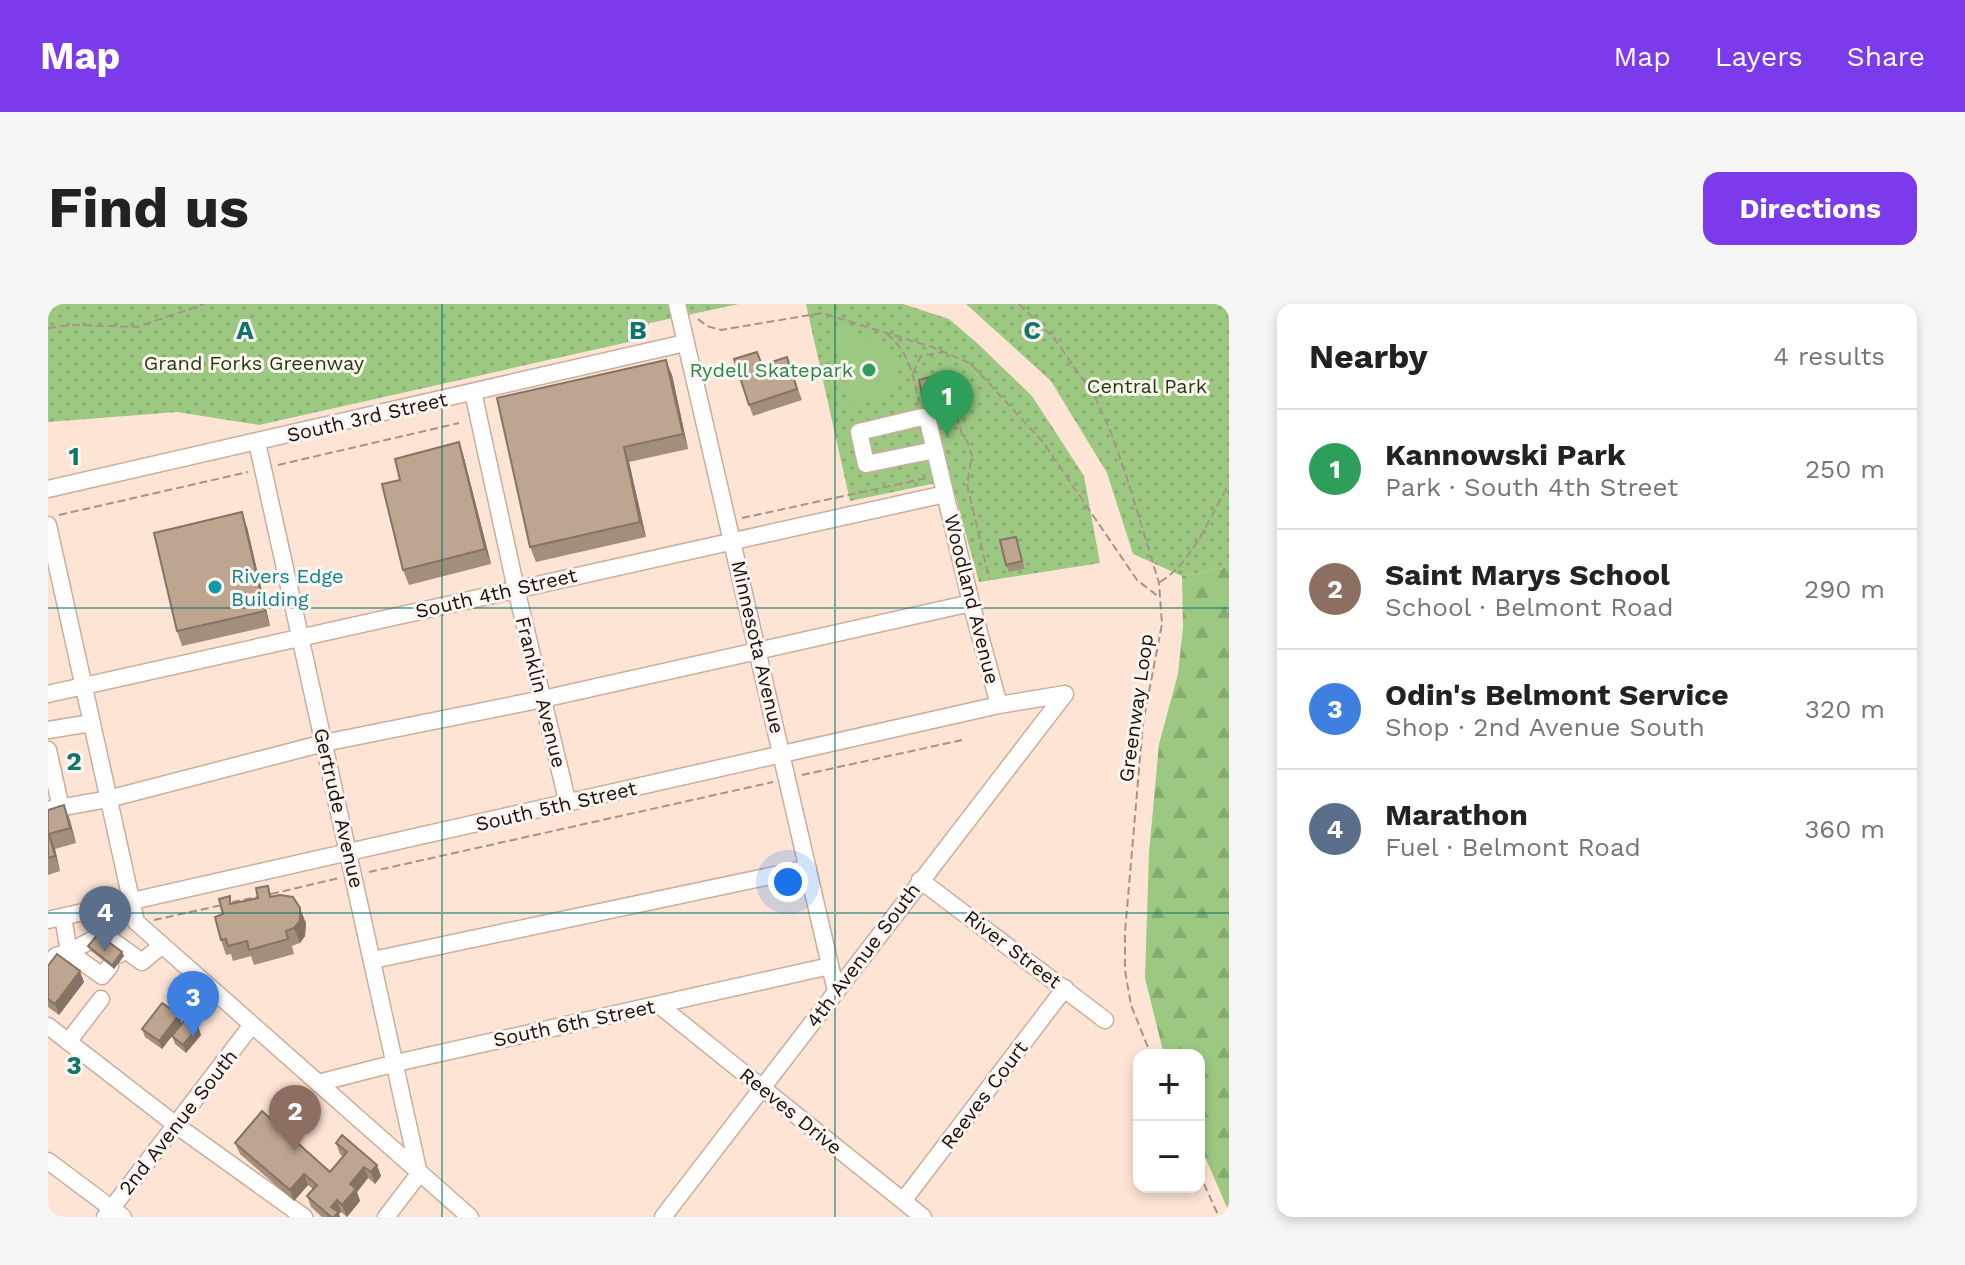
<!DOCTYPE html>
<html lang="en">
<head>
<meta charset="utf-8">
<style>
  :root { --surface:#fff; --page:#f6f6f6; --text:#222; --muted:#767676; --line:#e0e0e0; --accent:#7c3aed }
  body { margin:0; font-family:"Work Sans",sans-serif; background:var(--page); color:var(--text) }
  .controls { position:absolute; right:24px; bottom:24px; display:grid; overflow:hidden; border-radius:16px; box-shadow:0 4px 12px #0003 }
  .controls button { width:72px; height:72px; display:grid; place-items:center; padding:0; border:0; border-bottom:2px solid var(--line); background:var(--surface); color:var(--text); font:40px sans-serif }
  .you { position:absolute; left:740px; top:578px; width:28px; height:28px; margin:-20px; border:6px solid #fff; border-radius:50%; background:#1a73e8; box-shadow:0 0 0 12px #1a73e833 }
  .badge { display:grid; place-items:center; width:52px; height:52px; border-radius:50%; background:var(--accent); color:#fff; font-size:26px; font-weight:700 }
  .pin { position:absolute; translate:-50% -66px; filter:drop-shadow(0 2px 4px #0008) }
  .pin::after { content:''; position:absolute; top:42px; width:28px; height:24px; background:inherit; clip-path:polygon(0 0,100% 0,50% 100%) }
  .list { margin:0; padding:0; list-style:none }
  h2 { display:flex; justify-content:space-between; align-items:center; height:104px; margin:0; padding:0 32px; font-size:34px }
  h2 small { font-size:26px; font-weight:400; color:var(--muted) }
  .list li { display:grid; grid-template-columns:52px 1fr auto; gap:24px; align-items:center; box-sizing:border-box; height:120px; padding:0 32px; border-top:2px solid var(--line) }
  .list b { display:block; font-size:30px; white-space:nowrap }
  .list p { margin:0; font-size:26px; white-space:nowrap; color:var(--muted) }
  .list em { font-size:26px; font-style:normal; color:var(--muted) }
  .map { position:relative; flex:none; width:1181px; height:913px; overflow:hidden; border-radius:16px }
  header { display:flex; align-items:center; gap:48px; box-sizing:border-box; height:112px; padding:0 40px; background:var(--accent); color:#fff }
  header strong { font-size:38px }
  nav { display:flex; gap:44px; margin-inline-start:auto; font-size:28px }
  .intro { display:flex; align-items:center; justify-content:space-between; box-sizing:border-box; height:192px; padding:0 48px }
  h1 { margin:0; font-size:56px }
  .button { padding:20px 36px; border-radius:16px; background:var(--accent); color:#fff; font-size:28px; font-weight:700 }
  main { display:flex; gap:48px; padding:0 48px }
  aside { flex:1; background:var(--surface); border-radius:16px; box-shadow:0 4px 12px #0003 }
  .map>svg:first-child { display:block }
  .grass { fill:url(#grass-dots) }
  .forest { fill:url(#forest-firs) }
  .pitch { fill:#9cc882 }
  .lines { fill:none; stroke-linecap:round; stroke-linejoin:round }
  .minor-casing { stroke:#cbad9c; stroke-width:19 }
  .path { stroke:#a79488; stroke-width:2; stroke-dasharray:8 4; stroke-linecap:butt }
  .minor { stroke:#fff; stroke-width:16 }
  .wall { fill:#a38e7b }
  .shaded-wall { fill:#857464 }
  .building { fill:#bea58f; stroke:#857464; stroke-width:2 }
  .grid { fill:none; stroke:#0f766e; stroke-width:2; stroke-opacity:0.55 }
  .leisure-dot { fill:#2e9e5b; stroke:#fcf5f2; stroke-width:3 }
  .culture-dot { fill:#0f9aa8; stroke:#fcf5f2; stroke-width:3 }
  .labels { text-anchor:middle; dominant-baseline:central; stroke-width:6; stroke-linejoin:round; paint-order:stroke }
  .park-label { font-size:20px; fill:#1d3c04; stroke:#fcf5f2 }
  .leisure-label { font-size:20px; fill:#27864d; stroke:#fcf5f2; text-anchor:end }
  .street-label { font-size:20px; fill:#1a100a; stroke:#fcf5f2 }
  .culture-label { font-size:20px; fill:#0d838f; stroke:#fcf5f2; text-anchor:start }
  .grid-label { font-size:26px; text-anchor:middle; font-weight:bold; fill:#0f766e; stroke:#fcf5f2; stroke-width:6; stroke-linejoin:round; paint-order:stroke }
</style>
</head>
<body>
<header>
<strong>Map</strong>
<nav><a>Map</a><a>Layers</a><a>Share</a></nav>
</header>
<div class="intro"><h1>Find us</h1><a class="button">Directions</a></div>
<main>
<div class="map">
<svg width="1181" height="913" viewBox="0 0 1181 913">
  <defs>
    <pattern id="grass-dots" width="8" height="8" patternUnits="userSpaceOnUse" patternTransform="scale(2)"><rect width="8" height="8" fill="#9cc882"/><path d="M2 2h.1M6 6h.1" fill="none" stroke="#86ab6f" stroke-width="1.8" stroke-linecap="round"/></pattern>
    <pattern id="forest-firs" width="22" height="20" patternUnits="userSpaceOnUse" patternTransform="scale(2)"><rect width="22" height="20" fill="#9cc882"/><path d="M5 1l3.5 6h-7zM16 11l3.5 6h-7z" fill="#86ab6f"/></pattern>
  </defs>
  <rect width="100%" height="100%" fill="#fde4d5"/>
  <path class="grass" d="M0 0H691L602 19 585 37 211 121 129 108 0 118Z
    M758 0H855L901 15 929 39 984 92 1036 172 1052 259 931 278 903 176 802 197Z
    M918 0H1181V263L1134 272 1085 250 1059 169 1003 77Z"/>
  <path class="forest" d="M1181 263V908L1151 839V751H1116L1097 674 1101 549 1111 440 1130 370 1135 323 1134 272Z"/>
  <path class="pitch" d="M783 21 842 43 852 89 803 102Z"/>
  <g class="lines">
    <defs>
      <path id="minor" d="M629 0 788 687
        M425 88 468 285 520 500
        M209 138 371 870 338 913
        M887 146 818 160 811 128 874 113 880 117 923 299 951 401
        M0 185 637 39
        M0 221 88 618 422 913
        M0 390 897 190
        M0 426 43 419
        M0 446 13 504
        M0 506 60 495 276 439 495 395 923 299
        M872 576 1057 716
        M15 613 21 648 55 630 76 645
        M0 616 951 401 1017 390
        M72 650 76 645 94 658 114 641
        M325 656 760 564
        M0 661 8 652 21 648 54 672 62 662
        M611 701 875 913
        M0 722 128 821 256 913
        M20 738 53 695
        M270 779 348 759 782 662
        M0 857 75 913
        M855 897 1017 684
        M57 913 203 722
        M615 913 1017 390"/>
    </defs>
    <use href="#minor" class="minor-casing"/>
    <path class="path" d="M971 0 1006 34 1047 93 1062 126 1080 177 1111 279 1114 320 1095 419 1077 628V666L1083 701 1103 751
      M650 15 659 22 673 26 774 9 884 43 922 59 995 138 1089 276 1111 293
      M0 24 25 21 89 23 156 0
      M839 30C862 49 865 71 871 98
      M865 69 873 52 895 48
      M887 104 901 106 908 111 914 130 920 139 924 152 919 180 941 275
      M230 161 411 119
      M11 211 200 168
      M694 214 879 174
      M1112 278C1145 258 1162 212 1181 180
      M754 471 914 436
      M321 568 725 478
      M223 590 291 574
      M184 598 209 593
      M106 616 174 601
      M1151 869 1171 913"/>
    <use href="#minor" class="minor"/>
  </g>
  <path class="wall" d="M739 53 754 96 705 112 701 101Z
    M624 71 640 145 581 158 598 233 488 258 482 243Z
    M887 76 892 96 876 100 875 96Z
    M411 138 416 154 443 260 361 281 355 266 352 176Z
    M199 223 222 322 134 342 129 327Z
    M968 233 977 265 961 268 958 261Z
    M16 501 28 539 7 545 12 567 0 571V506Z
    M220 582 224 593 258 619 257 632 252 639 244 642 246 650 206 661 203 652 185 657 183 650 178 651 173 636 175 610 210 594Z
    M40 642 74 648 76 652 66 665 42 646Z
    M0 662 36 678 11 711 0 703Z
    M134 719 114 745 97 733 94 725Z
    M153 731 138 749 127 740 124 732Z
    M187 839 282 868 295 853 292 850 288 839 329 861 333 872 327 880 320 874 309 888 312 897 299 913 293 908 291 910 292 913H274L263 903 259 892 265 885 260 881 246 897 192 850Z"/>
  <path class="shaded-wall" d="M618 56 624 71 640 145 635 130Z
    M411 138 416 154 443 260 437 245Z
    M576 143 581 158 598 233 592 218Z
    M194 208 199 223 222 322 217 307Z
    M16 501 22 516 28 539 22 524Z
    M1 530 7 545 12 567 7 552Z
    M252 604 258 619 257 632 252 639 246 624Z
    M74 648 76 652 66 665 64 661Z
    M32 667 36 678 11 711 7 700Z
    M146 709 153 731 138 749 135 741Z
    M131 711 134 719 114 745 111 737Z
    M329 861 333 872 327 880 323 868Z
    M316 863 320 874 309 888 312 897 299 913 294 901 302 880Z
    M256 870 260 881 246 897 242 886Z
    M289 896 293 908 291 910 292 913H286L283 903Z"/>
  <path class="building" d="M709 48 714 61 739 53 749 85 701 101 686 55Z
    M618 56 635 130 576 143 592 218 482 243 449 94Z
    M886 72 890 92 875 96 871 76Z
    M411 138 437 245 355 266 334 180 352 176 347 155Z
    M194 208 217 307 129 327 106 229Z
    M968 233 974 257 958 261 952 236Z
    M16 501 22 524 1 530 7 552 0 554V506Z
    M220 582 222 593 232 591 245 593 252 604V617L246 624 238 627 240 635 201 646 199 637 180 642 178 635 173 636 167 613 175 610 171 595 182 592V600L210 594 208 584Z
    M50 630 74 648 64 661 40 642Z
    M9 650 32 667 7 700 0 695V662Z
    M114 699 131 711 111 737 94 725Z
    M146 709 150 723 135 741 124 732 136 717 137 711Z
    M214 807 282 868 299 848 288 839 294 831 329 861 323 868 316 863 302 880 308 885 294 901 289 896 283 903 290 908 286 913H283L259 892 269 881 256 870 242 886 187 839Z"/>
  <path class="grid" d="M394 0V913M787 0V913M0 304H1181M0 609H1181"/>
  <circle class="leisure-dot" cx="821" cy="66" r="8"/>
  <circle class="culture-dot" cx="167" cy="283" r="8"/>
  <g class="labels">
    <g class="park-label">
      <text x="206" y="59">Grand Forks Greenway</text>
      <text x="1099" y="82">Central Park</text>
    </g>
    <g class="leisure-label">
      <text x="805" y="66">Rydell Skatepark</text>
    </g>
    <g class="street-label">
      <text transform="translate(319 113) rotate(-13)">South 3rd Street</text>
      <text transform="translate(448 289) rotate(-13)">South 4th Street</text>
      <text transform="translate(924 295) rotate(76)">Woodland Avenue</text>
      <text transform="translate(710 343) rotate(77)">Minnesota Avenue</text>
      <text transform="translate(493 388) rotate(76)">Franklin Avenue</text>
      <text transform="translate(1088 404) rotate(-82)">Greenway Loop</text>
      <text transform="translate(508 502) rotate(-13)">South 5th Street</text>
      <text transform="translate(291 504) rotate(77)">Gertrude Avenue</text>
      <text transform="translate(965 645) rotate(37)">River Street</text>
      <text transform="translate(815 651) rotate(-53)">4th Avenue South</text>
      <text transform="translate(526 719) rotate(-12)">South 6th Street</text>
      <text transform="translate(936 791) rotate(-53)">Reeves Court</text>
      <text transform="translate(743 807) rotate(39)">Reeves Drive</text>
      <text transform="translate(130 818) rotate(-52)">2nd Avenue South</text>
    </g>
    <g class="culture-label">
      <text x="183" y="272">Rivers Edge<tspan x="183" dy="23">Building</tspan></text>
    </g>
  </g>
  <g class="grid-label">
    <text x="197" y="35">A</text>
    <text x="590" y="35">B</text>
    <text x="984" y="35">C</text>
    <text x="26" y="161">1</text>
    <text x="26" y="466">2</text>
    <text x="26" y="770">3</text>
  </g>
</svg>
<div class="controls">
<button>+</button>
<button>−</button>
</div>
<div class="you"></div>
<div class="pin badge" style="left:899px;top:132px;background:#2e9e5b">1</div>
<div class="pin badge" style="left:247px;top:847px;background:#8d6e63">2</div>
<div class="pin badge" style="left:145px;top:733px;background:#3f7fe0">3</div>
<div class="pin badge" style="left:57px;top:648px;background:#5c6f8a">4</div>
</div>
<aside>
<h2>Nearby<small>4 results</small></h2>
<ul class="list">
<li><span class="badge" style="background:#2e9e5b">1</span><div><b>Kannowski Park</b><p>Park · South 4th Street</p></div><em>250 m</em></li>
<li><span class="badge" style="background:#8d6e63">2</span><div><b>Saint Marys School</b><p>School · Belmont Road</p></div><em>290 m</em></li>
<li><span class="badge" style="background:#3f7fe0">3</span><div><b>Odin's Belmont Service</b><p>Shop · 2nd Avenue South</p></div><em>320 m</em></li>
<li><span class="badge" style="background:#5c6f8a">4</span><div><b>Marathon</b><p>Fuel · Belmont Road</p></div><em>360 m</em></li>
</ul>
</aside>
</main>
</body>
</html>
